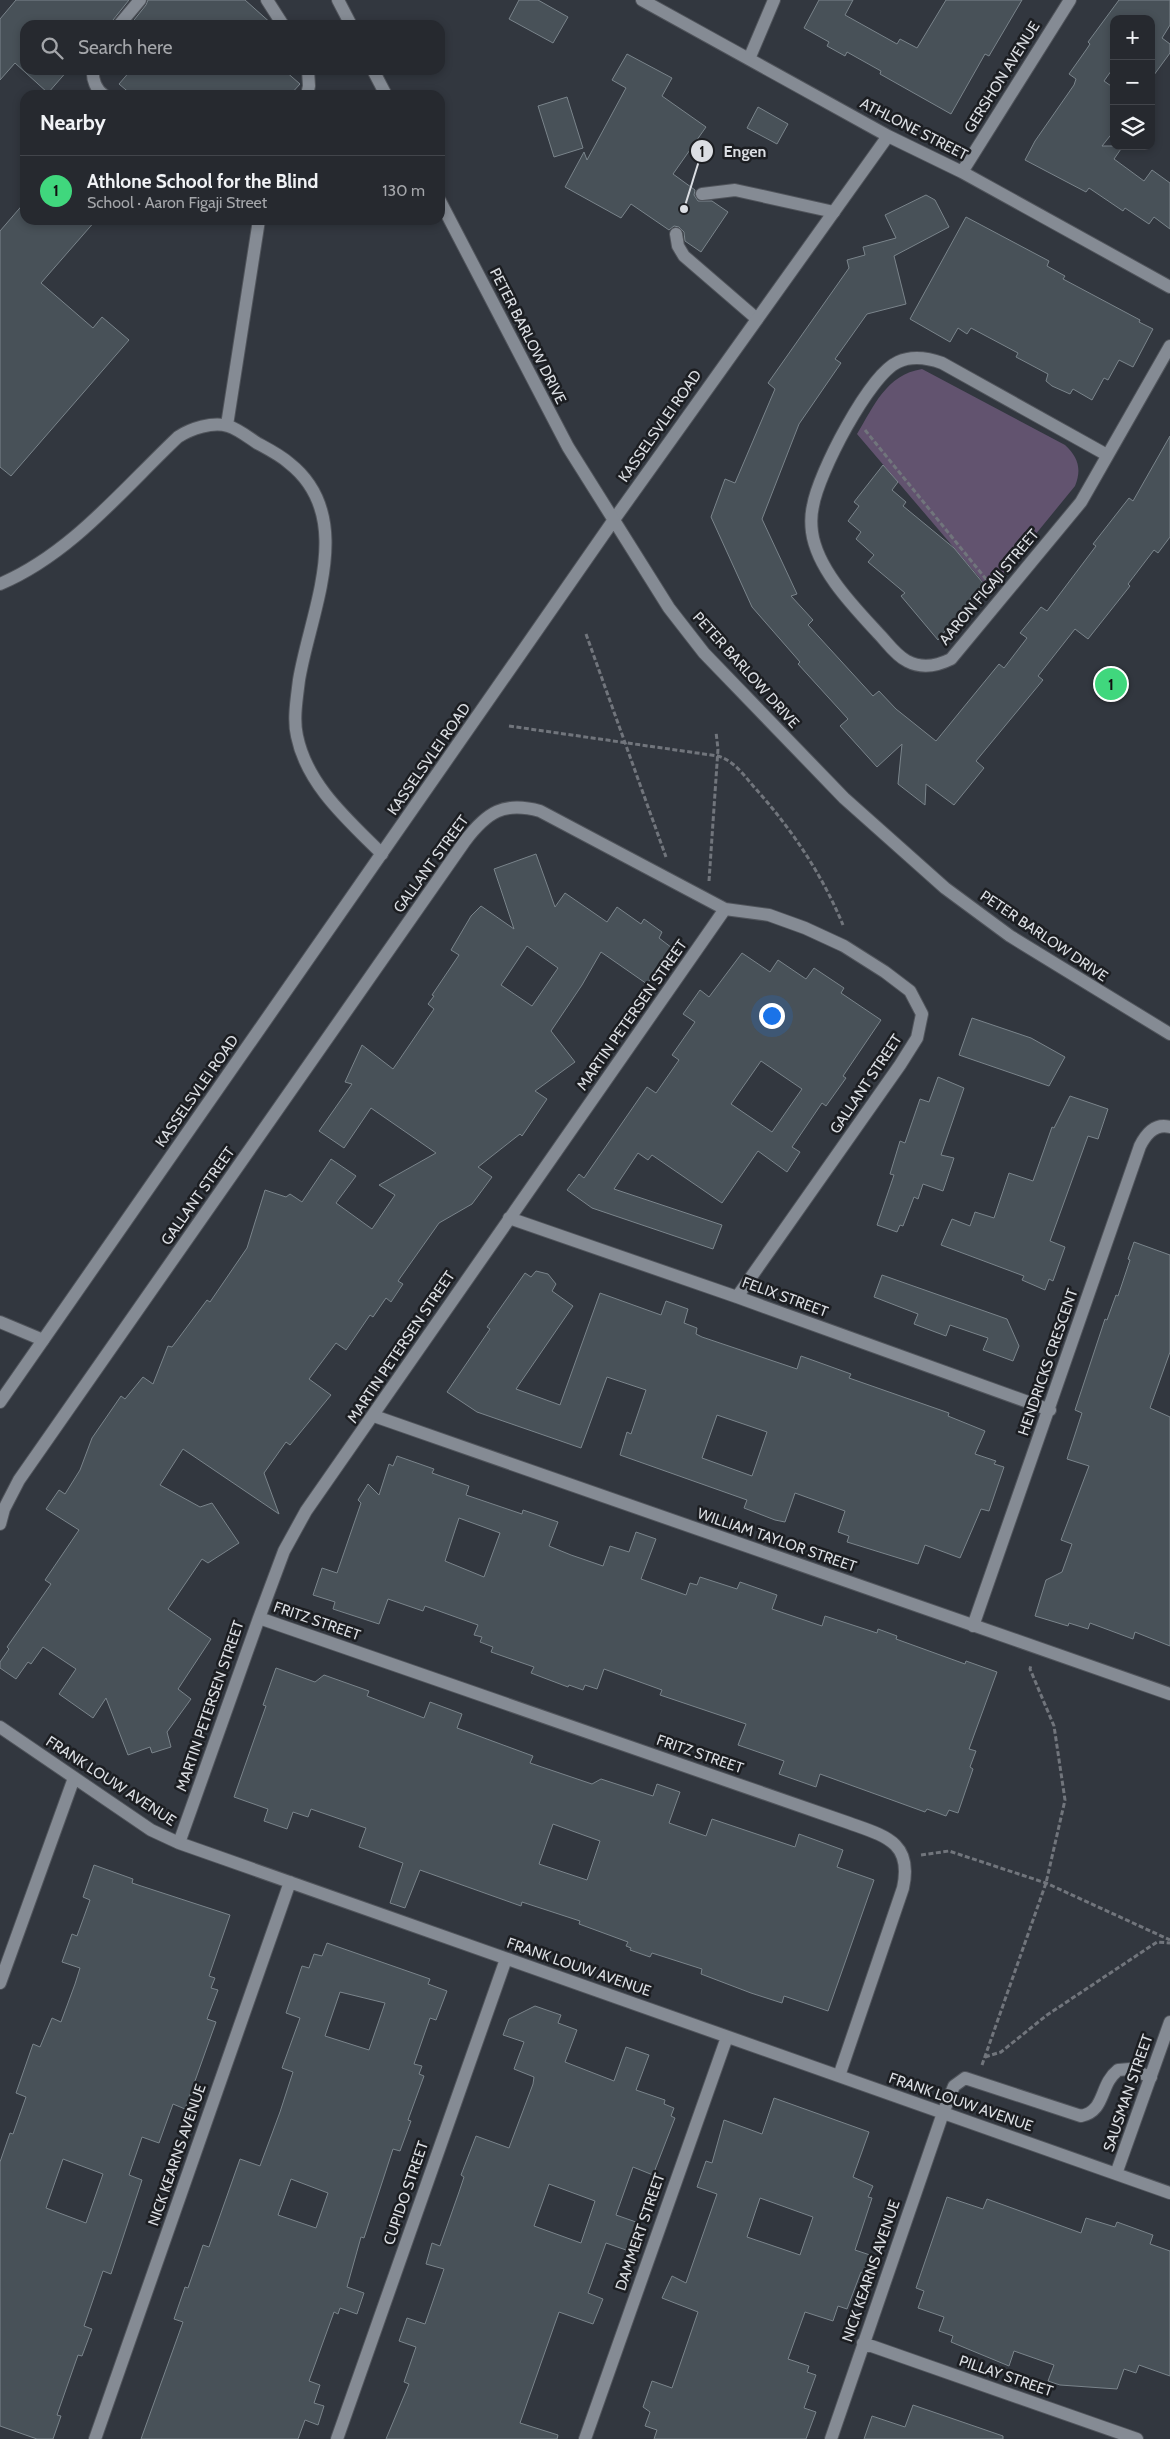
<!DOCTYPE html>
<html lang="en">
<head>
<meta charset="utf-8">
<style>
  :root { --surface:#26292f; --page:#32353b; --text:#f1f3f6; --muted:#a4a6aa; --line:#42454b; --accent:#40d77d }
  body { margin:0; font-family:Cabin,sans-serif; background:var(--page); color:var(--text) }
  .controls { position:absolute; right:15px; top:15px; display:grid; overflow:hidden; border-radius:10px; box-shadow:0 2px 8px #0003 }
  .controls button { width:45px; height:45px; display:grid; place-items:center; padding:0; border:0; border-bottom:1px solid var(--line); background:var(--surface); color:var(--text); font:25px sans-serif }
  .you { position:absolute; left:771px; top:1015px; width:18px; height:18px; margin:-12px; border:4px solid #fff; border-radius:50%; background:#1a73e8; box-shadow:0 0 0 8px #1a73e833 }
  .badge { display:grid; place-items:center; width:32px; height:32px; border-radius:50%; background:var(--accent); color:#111; font-size:16px; font-weight:700 }
  .pin { position:absolute; translate:-50% -50%; border:2px solid #fff; box-shadow:0 1px 5px #0006 }
  .list { margin:0; padding:0; list-style:none }
  h2 { display:flex; justify-content:space-between; align-items:center; height:65px; margin:0; padding:0 20px; font-size:21px }
  h2 small { font-size:16px; font-weight:400; color:var(--muted) }
  .list li { display:grid; grid-template-columns:32px 1fr auto; gap:15px; align-items:center; box-sizing:border-box; height:70px; padding:0 20px; border-top:1px solid var(--line) }
  .list b { display:block; font-size:19px; white-space:nowrap }
  .list p { margin:0; font-size:16px; white-space:nowrap; color:var(--muted) }
  .list em { font-size:16px; font-style:normal; color:var(--muted) }
  .icon { flex:none; width:28px; height:28px; fill:none; stroke:currentColor; stroke-width:2; stroke-linecap:round; stroke-linejoin:round }
  .map { position:relative; flex:none; width:1170px; height:2439px; overflow:hidden }
  .search { position:absolute; background:var(--surface); box-shadow:0 2px 8px #0003; left:20px; top:20px; width:425px; height:55px; display:flex; align-items:center; gap:12px; box-sizing:border-box; padding:0 18px; border-radius:15px; color:var(--muted); font-size:19px }
  .panel { position:absolute; background:var(--surface); box-shadow:0 2px 8px #0003; left:20px; top:90px; width:425px; height:135px; border-radius:15px }
  .map>svg:first-child { display:block }
  .green { fill:#62536f }
  .building { fill:#485158; stroke:#7a848b; fill-rule:evenodd }
  .lines { fill:none; stroke-linecap:round; stroke-linejoin:round }
  .service-casing { stroke:#50545b; stroke-width:14 }
  .minor-casing { stroke:#50545b; stroke-width:14 }
  .tertiary-casing { stroke:#50545b; stroke-width:14 }
  .path { stroke:#71757c; stroke-width:3; stroke-dasharray:5 2.5; stroke-linecap:butt }
  .service { stroke:#858b94; stroke-width:12 }
  .minor { stroke:#858b94; stroke-width:12 }
  .tertiary { stroke:#858b94; stroke-width:12 }
  .labels { text-anchor:middle; dominant-baseline:central; stroke-width:5; stroke-linejoin:round; paint-order:stroke }
  .street-label { font-size:15px; fill:#dbdee3; stroke:#1c1e22 }
  .leader { fill:none; stroke:#dbdee3; stroke-width:2 }
  .callout-dot { fill:#dbdee3; stroke:#1c1e22; stroke-width:2 }
  .mark-label { font-size:15px; text-anchor:middle; font-weight:bold; fill:#111 }
  .callout-label { font-size:16px; text-anchor:middle; font-weight:bold; fill:#dbdee3; stroke:#1c1e22; stroke-width:5; stroke-linejoin:round; paint-order:stroke }
</style>
</head>
<body>
<div class="map">
<svg width="1170" height="2439" viewBox="0 0 1170 2439">
  <rect width="100%" height="100%" fill="#32373f"/>
  <path class="green" d="M922 369 1065 445C1078 457 1082 469 1075 486L990 590 857 434C874 406 886 375 922 369Z"/>
  <path class="building" d="M16 0H129L113 20 111 25H25V70H68L48 93 15 63 0 80V19Z
    M148 0H245L273 25H130L146 5Z
    M519 0H538L568 17 553 43 509 19Z
    M819 0H853L845 15 897 44 900 39 917 48 946 0H1022L989 56 985 54 951 114 880 74 881 71 847 52 845 56 827 46 829 42 804 28Z
    M1119 0H1170V25L1162 38 1170 44V53L1151 79V19H1114V67L1104 81 1114 88V131L1102 146H1123L1114 159 1144 181 1152 170 1170 183V229L1154 217 1149 224 1125 208 1123 211 1089 188 1086 192 1025 160 1035 141 1074 85 1076 79 1069 74 1086 50 1090 44 1088 42Z
    M627 54 672 78 662 96 706 127 673 174 695 190 694 195 698 201H712L728 212 701 252 685 241 684 232 679 227 674 226 669 230 631 204 621 218 565 187 584 152 587 160 626 88 612 80Z
    M131 70H284L300 84 290 95H132L119 84Z
    M567 97 583 148 554 157 538 106Z
    M758 107 788 124 777 144 747 128Z
    M926 195 935 200 949 227 894 256 906 304 867 314 835 359 841 363 799 424 762 519 797 594 791 596 813 620 808 625 873 696 879 691 896 709 936 741 999 664 1004 668 1027 638 1020 633 1041 607 1047 611 1096 546 1093 544 1129 498 1133 501 1170 436V537L1158 553 1154 550 1128 584 1130 586 1088 639 1075 629 1038 676 1043 680 976 761 984 768 954 805 926 784 925 805 898 784 902 744 877 767 840 726 848 719 798 664 800 662 752 607 711 517 725 479 735 483 775 389 768 383 849 268 847 260 865 255 863 247 896 238 885 215Z
    M25 202V220H96L41 283 93 328 102 317 129 340 11 476 0 467V231Z
    M966 217 1049 261 1047 266 1065 276 1063 279 1140 320 1139 322 1153 329 1133 367 1119 360 1108 380 1104 378 1092 400 1073 389 1070 394 1052 386 1046 381 1048 374 1016 357 1018 353 971 328 967 334 958 328 950 342 910 319Z
    M883 465 898 482 892 490 906 502 903 506 954 548 983 583 938 640 901 596 905 593 868 562 874 555 856 539 861 532 848 521 859 506 854 502Z
    M536 854 555 907 565 893 607 922 617 907 641 924 644 919 662 932 659 938 672 948 647 984 601 952 582 985 551 1031 575 1062 535 1091 547 1099 522 1136 520 1134 478 1167 492 1177 472 1204 439 1223 398 1281 403 1284 391 1302 386 1298 373 1317 370 1315 346 1350 336 1343 309 1379 331 1395 290 1445 286 1442 264 1473 279 1514 183 1449 160 1485 200 1507 212 1503 239 1543 208 1563 202 1559 168 1609 211 1639 178 1689 191 1699 167 1732 171 1747 152 1753 150 1747 128 1755 106 1698 93 1718 59 1694 76 1669 43 1647 31 1664 28 1662 16 1679 0 1668V1662L9 1649 7 1647 51 1584 45 1580 79 1530 46 1509 59 1490 65 1494 80 1470 92 1438 121 1396 125 1399 143 1377 153 1384 168 1346 172 1347 207 1300 210 1302 247 1248 265 1190 286 1197 290 1194 302 1202 331 1159 356 1176 336 1203 372 1229 395 1195 379 1185 436 1153 371 1108 344 1148 319 1131 352 1084 345 1082 362 1045 393 1069 434 1009 428 1004 434 996 432 995 459 955 451 950 471 916 481 906 514 929 494 869ZM527 946 558 968 532 1006 501 985Z
    M742 953 770 972 778 960 806 979 814 968 844 988 841 993 881 1020 843 1076 846 1078 826 1106 822 1103 792 1147 800 1152 787 1172 758 1151 722 1203 652 1155 648 1160 638 1153 614 1189 722 1225 713 1249 592 1208 567 1190 579 1174 584 1178 647 1087 656 1093 679 1060 672 1055 695 1022 683 1014 700 990 709 997ZM761 1061 802 1089 772 1132 731 1104Z
    M972 1018 1031 1038 1065 1057 1049 1086 959 1055Z
    M938 1077 964 1088 941 1155 954 1158 943 1191 923 1184 918 1199 914 1197 903 1226 900 1225 897 1232 877 1225 894 1175 890 1174 900 1141 905 1143 920 1099 929 1102Z
    M1070 1096 1108 1109 1098 1139 1088 1136 1050 1241 1065 1247 1053 1281 1049 1279 1045 1290 1022 1280 1024 1276 941 1245 952 1219 970 1226 975 1212 994 1218 1009 1173 1033 1181 1052 1127 1054 1128Z
    M1134 1242 1170 1255V1352L1150 1408 1170 1417V1646L1135 1632 1133 1639 1090 1623 1088 1629 1069 1623 1068 1626 1035 1616 1046 1580 1062 1572 1072 1544 1061 1540 1089 1466 1067 1459 1082 1413 1075 1410 1105 1319 1107 1320 1116 1295 1118 1296 1130 1260 1128 1259Z
    M536 1271 548 1274 556 1284 552 1291 573 1306 516 1389 560 1405 600 1293 661 1315 666 1301 688 1309 684 1323 697 1328 696 1334 702 1337 797 1369 801 1356 851 1374 849 1378 949 1413 948 1416 985 1431 975 1454 996 1461 994 1464 1004 1467 989 1511 981 1509 960 1558 925 1545 918 1564 847 1542 849 1536 838 1532 845 1511 795 1493 785 1522 775 1520 744 1508 747 1500 620 1455 627 1432 631 1434 646 1390 607 1377 581 1448 477 1412 447 1392 490 1329 487 1327 525 1273 531 1277ZM717 1415 767 1432 752 1476 702 1458Z
    M882 1275 1007 1319 1019 1346 1013 1361 983 1350 988 1338 950 1325 946 1336 914 1324 918 1314 874 1297Z
    M397 1456 434 1469 432 1473 469 1486 466 1495 522 1514 523 1510 558 1522 549 1546 571 1555 603 1566 610 1546 629 1552 636 1532 656 1539 641 1579 686 1595 690 1583 697 1585 700 1577 737 1589 740 1582 777 1595 772 1609 822 1626 825 1616 877 1633 878 1629 897 1636 896 1639 965 1664 966 1661 997 1672 969 1749 976 1751 970 1767 973 1769 958 1813 949 1810 946 1816 927 1809 925 1812 820 1774 816 1787 779 1774 784 1761 738 1745 746 1724 660 1695 662 1690 604 1669 597 1689 585 1685 583 1690 569 1685 568 1687 531 1673 534 1667 491 1652 493 1647 480 1642 482 1637 474 1635 478 1625 425 1606 423 1611 388 1599 379 1624 333 1609 335 1602 313 1595 322 1568 337 1573 361 1503 358 1500 368 1484 379 1495 389 1464 393 1466ZM459 1518 500 1533 484 1577 445 1561Z
    M276 1668 315 1682 324 1675 369 1691 367 1696 424 1718 430 1702 462 1714 457 1728 533 1756 530 1763 592 1784 601 1779 653 1796 657 1784 680 1792 669 1823 706 1836 712 1819 795 1847 799 1834 843 1850 837 1867 874 1880 828 2011 784 1996 782 2003 751 1993 701 1974 702 1969 652 1953 650 1957 630 1950 631 1948 626 1946 628 1942 579 1924 580 1921 522 1902 521 1906 420 1870 405 1908 390 1903 403 1863 359 1847 366 1828 311 1809 308 1817 293 1812 287 1829 264 1821 268 1809 234 1797 255 1737 266 1706 263 1705ZM553 1824 600 1841 587 1880 539 1864Z
    M94 1865 133 1879 132 1883 230 1915 209 1976 215 1978 211 1988 218 1990 207 2019 216 2022 185 2109 173 2104 159 2143 142 2137 129 2175 142 2180 111 2274 103 2271 84 2326 92 2329 82 2356 78 2355 57 2415 61 2416 53 2439H37L0 2426V2162L10 2133 13 2134 26 2097 16 2093 33 2044 40 2047 52 2018 61 2022 75 1984 80 1968 62 1962 72 1934 77 1936 90 1900 83 1897ZM63 2159 103 2174 86 2223 46 2208Z
    M327 1943 430 1979 428 1984 447 1991 436 2020 430 2018 414 2064 422 2066 419 2074 424 2076 408 2120 411 2121 400 2151 393 2149 364 2238 361 2237 347 2287 364 2293 357 2314 340 2308 338 2314 334 2312 309 2381 320 2385 314 2403 324 2406 318 2425 305 2420 298 2439H141L183 2322 174 2319 185 2287 188 2288 203 2245 209 2247 240 2159 260 2166 280 2112 293 2072 282 2068 300 2018 286 2013 302 1966 309 1968 314 1954 322 1956ZM340 1992 385 2003 369 2050 325 2036ZM291 2179 328 2193 316 2228 278 2215Z
    M535 2006 561 2015 558 2023 577 2030 565 2062 614 2081 626 2047 649 2055 636 2090 665 2100 664 2104 674 2108 671 2116 675 2118 653 2175 633 2167 616 2215 636 2222 626 2250 606 2243 588 2293 603 2299 593 2324 559 2312 520 2423 558 2435 557 2439H386L409 2384 404 2382 416 2347 399 2341 407 2318 425 2324 444 2269 426 2264 432 2243 440 2246 459 2192 464 2177 461 2175 476 2136 509 2148 533 2084 534 2077 514 2069 524 2042 503 2035 509 2019ZM549 2184 595 2201 581 2243 534 2226Z
    M774 2098 869 2132 853 2177 873 2186 868 2197 872 2198 855 2250 870 2255 864 2274 861 2272 847 2309 838 2306 833 2321 805 2312 788 2359 809 2366 807 2372 816 2375 804 2408 816 2412 806 2439H654L657 2430 645 2426 650 2412 643 2407 652 2381 672 2388 698 2312 662 2298 672 2276 686 2283 717 2194 697 2187 706 2161 712 2163 724 2120 762 2134ZM760 2198 813 2217 800 2255 747 2237Z
    M947 2197 983 2209 987 2199 1081 2233 1086 2218 1115 2227 1117 2222 1153 2235 1150 2244 1170 2251V2376L1139 2365 1136 2373 1124 2369 1117 2389 1060 2385 1048 2381 1054 2365 1014 2351 1009 2366 951 2342 953 2336 939 2331 944 2317 918 2308 924 2291 916 2288Z
    M913 2405 1003 2436V2439H864L872 2416 905 2427Z"/>
  <g class="lines">
    <defs>
      <path id="service" d="M267 0 283 25
        M119 25 140 0
        M93 70C92 79 96 90 104 95
        M307 95 309 86 308 70
        M702 194 735 190 834 212
        M676 234 678 246 684 256 757 319
        M227 425 259 220
        M0 584C71 554 123 489 178 437 190 429 213 421 228 426 238 429 248 437 257 443 268 449 280 455 289 463 358 517 310 612 299 680 297 697 293 719 297 736 307 785 348 820 382 854
        M0 1322 43 1340
        M943 2113 954 2086 965 2078 1081 2116C1106 2111 1099 2085 1118 2070L1130 2069 1151 2077"/>
      <path id="minor" d="M642 0 888 136 962 172 1170 287
        M749 59 774 0
        M962 172 1070 0
        M1107 455 942 363C928 358 913 355 898 362 869 375 818 474 813 506 811 514 811 524 812 532 817 569 853 606 877 632 887 642 895 655 907 661 922 669 937 666 951 659L1081 502 1170 346
        M613 521 888 136
        M509 1218 737 1297 1050 1410
        M374 1416 1170 1694
        M0 1524 4 1509 19 1480 465 841C487 812 504 801 540 811L725 909 769 915 805 928 844 946 885 972 910 991 922 1014 917 1038 900 1065 737 1297
        M259 1618 849 1823C885 1836 913 1842 903 1888L839 2076
        M973 1626 1140 1146C1146 1134 1155 1123 1170 1127
        M0 1727 151 1830 179 1843 1170 2193
        M179 1843 259 1618 284 1551 306 1511 725 909
        M0 1983 74 1778
        M1116 2174 1170 2022
        M863 2343 1137 2439
        M95 2439 290 1882
        M337 2439 506 1959
        M585 2439 727 2037
        M831 2439 943 2113"/>
      <path id="tertiary" d="M338 0 351 25
        M373 70 386 95
        M440 201 568 447 669 608 704 653 844 798 945 888 1010 936 1170 1034
        M0 1402 613 521"/>
    </defs>
    <use href="#service" class="service-casing"/>
    <use href="#minor" class="minor-casing"/>
    <use href="#tertiary" class="tertiary-casing"/>
    <path class="path" d="M865 430 990 584
      M586 634 666 857
      M509 726 718 756C734 761 743 774 754 787 791 828 822 874 843 925
      M709 881 718 749 716 732
      M921 1855 949 1851 1046 1883 1170 1940
      M985 2057 1001 2052 1047 2015 1157 1942 1170 1943
      M982 2065 1046 1883 1065 1800 1054 1726 1030 1669 1031 1665"/>
    <use href="#service" class="service"/>
    <use href="#minor" class="minor"/>
    <use href="#tertiary" class="tertiary"/>
  </g>
  <g class="labels">
    <g class="street-label">
      <text transform="translate(1002 77) rotate(-58)">GERSHON AVENUE</text>
      <text transform="translate(914 129) rotate(27)">ATHLONE STREET</text>
      <text transform="translate(528 336) rotate(63)">PETER BARLOW DRIVE</text>
      <text transform="translate(660 426) rotate(-55)">KASSELSVLEI ROAD</text>
      <text transform="translate(989 587) rotate(-50)">AARON FIGAJI STREET</text>
      <text transform="translate(746 670) rotate(48)">PETER BARLOW DRIVE</text>
      <text transform="translate(429 759) rotate(-55)">KASSELSVLEI ROAD</text>
      <text transform="translate(431 864) rotate(-54)">GALLANT STREET</text>
      <text transform="translate(1044 936) rotate(34)">PETER BARLOW DRIVE</text>
      <text transform="translate(632 1015) rotate(-55)">MARTIN PETERSEN STREET</text>
      <text transform="translate(866 1084) rotate(-56)">GALLANT STREET</text>
      <text transform="translate(197 1091) rotate(-55)">KASSELSVLEI ROAD</text>
      <text transform="translate(198 1196) rotate(-55)">GALLANT STREET</text>
      <text transform="translate(785 1297) rotate(20)">FELIX STREET</text>
      <text transform="translate(401 1347) rotate(-56)">MARTIN PETERSEN STREET</text>
      <text transform="translate(1048 1362) rotate(-71)">HENDRICKS CRESCENT</text>
      <text transform="translate(777 1540) rotate(19)">WILLIAM TAYLOR STREET</text>
      <text transform="translate(317 1621) rotate(19)">FRITZ STREET</text>
      <text transform="translate(210 1706) rotate(-71)">MARTIN PETERSEN STREET</text>
      <text transform="translate(700 1754) rotate(19)">FRITZ STREET</text>
      <text transform="translate(111 1781) rotate(33)">FRANK LOUW AVENUE</text>
      <text transform="translate(579 1967) rotate(19)">FRANK LOUW AVENUE</text>
      <text transform="translate(1128 2093) rotate(-71)">SAUSMAN STREET</text>
      <text transform="translate(961 2102) rotate(19)">FRANK LOUW AVENUE</text>
      <text transform="translate(177 2155) rotate(-71)">NICK KEARNS AVENUE</text>
      <text transform="translate(406 2193) rotate(-71)">CUPIDO STREET</text>
      <text transform="translate(640 2232) rotate(-71)">DAMMERT STREET</text>
      <text transform="translate(871 2271) rotate(-71)">NICK KEARNS AVENUE</text>
      <text transform="translate(1006 2376) rotate(19)">PILLAY STREET</text>
    </g>
  </g>
  <path class="leader" d="M684 209L702 151"/>
  <g class="callout-dot">
    <circle cx="684" cy="209" r="5"/>
    <circle cx="702" cy="151" r="12"/>
  </g>
  <g class="mark-label">
    <text x="702" y="157">1</text>
  </g>
  <g class="callout-label">
    <text x="745" y="157">Engen</text>
  </g>
</svg>
<div class="controls">
<button>+</button>
<button>−</button>
<button><svg class="icon" aria-label="layers" viewBox="0 0 24 24"><path d="M12 4l9 5-9 5-9-5zM3 14l9 5 9-5"/></svg></button>
</div>
<div class="you"></div>
<div class="pin badge" style="left:1111px;top:684px">1</div>
<div class="search"><svg class="icon" aria-label="search" viewBox="0 0 24 24"><circle cx="10" cy="10" r="6"/><path d="M15 15l6 6"/></svg>Search here</div>
<section class="panel">
<h2>Nearby<small></small></h2>
<ul class="list">
<li><span class="badge">1</span><div><b>Athlone School for the Blind</b><p>School · Aaron Figaji Street</p></div><em>130 m</em></li>
</ul>
</section>
</div>
</body>
</html>
